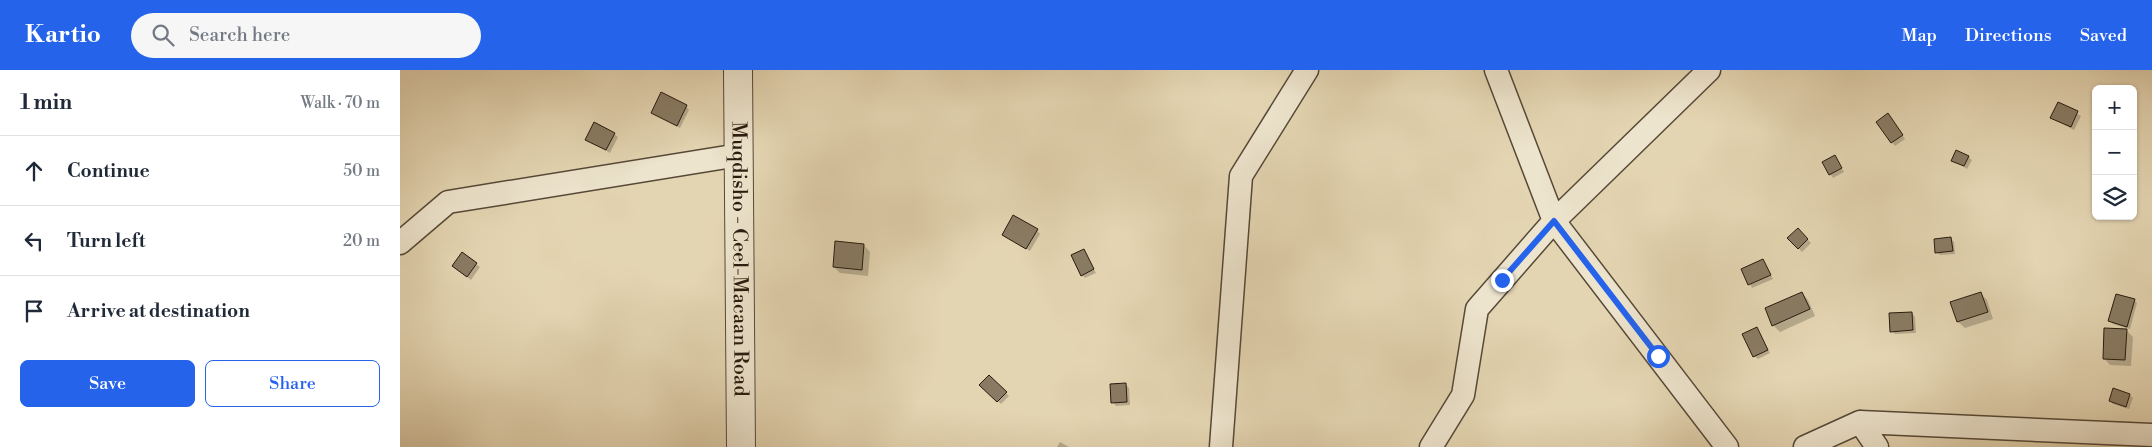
<!DOCTYPE html>
<html lang="en">
<head>
<meta charset="utf-8">
<style>
  :root { --surface:#fff; --page:#f6f6f7; --text:#1f2937; --muted:#747a83; --line:#e0e1e3; --accent:#2563eb }
  body { margin:0; font-family:"Libre Bodoni",serif; background:var(--page); color:var(--text) }
  .controls { position:absolute; right:15px; top:15px; display:grid; overflow:hidden; border-radius:8px; box-shadow:0 1px 4px #0004 }
  .controls button { width:45px; height:45px; display:grid; place-items:center; padding:0; border:0; border-bottom:1px solid var(--line); background:var(--surface); color:var(--text); font:25px sans-serif }
  .stop { position:absolute; width:15px; height:15px; margin:-11px; border:4px solid #2563eb; border-radius:50%; background:#fff }
  .stop.end { background:#2563eb; border-color:#fff; box-shadow:0 1px 5px #0008 }
  .list { margin:0; padding:0; list-style:none }
  h2 { display:flex; justify-content:space-between; align-items:center; height:65px; margin:0; padding:0 20px; font-size:21px }
  h2 small { font-size:16px; font-weight:400; color:var(--muted) }
  .list li { display:grid; grid-template-columns:32px 1fr auto; gap:15px; align-items:center; box-sizing:border-box; height:70px; padding:0 20px; border-top:1px solid var(--line) }
  .list b { display:block; font-size:19px; white-space:nowrap }
  .list em { font-size:16px; font-style:normal; color:var(--muted) }
  .actions { display:flex; gap:10px; padding:15px 20px }
  .actions a { flex:1; padding:11px 0; border:1px solid var(--accent); border-radius:8px; text-align:center; font-size:18px; color:var(--accent) }
  .actions .main { background:var(--accent); color:#fff }
  .icon { flex:none; width:28px; height:28px; fill:none; stroke:currentColor; stroke-width:2; stroke-linecap:round; stroke-linejoin:round }
  .map { position:relative; flex:none; width:1752px; height:377px; overflow:hidden }
  header { display:flex; align-items:center; gap:30px; box-sizing:border-box; height:70px; padding:0 25px; background:var(--accent); color:#fff }
  header strong { font-size:24px }
  nav { display:flex; gap:28px; margin-inline-start:auto; font-size:18px }
  .search { width:350px; height:45px; background:var(--page); display:flex; align-items:center; gap:12px; box-sizing:border-box; padding:0 18px; border-radius:28px; color:var(--muted); font-size:19px }
  main { display:flex }
  aside { flex:1; background:var(--surface) }
  .map>svg:first-child { display:block }
  .shadow { fill:#0003 }
  .building { fill:#897b63; stroke:#271a0e }
  .lines { fill:none; stroke-linecap:round; stroke-linejoin:round }
  .minor-casing { stroke:#564937; stroke-width:25 }
  .tertiary-casing { stroke:#564937; stroke-width:30 }
  .minor { stroke:#ede4cd; stroke-width:22 }
  .tertiary { stroke:#ede4cd; stroke-width:28 }
  .route { stroke:#2563eb; stroke-width:6 }
  .labels { text-anchor:middle; dominant-baseline:central; stroke-width:4; stroke-linejoin:round; paint-order:stroke }
  .street-label { font-size:20px; fill:#271a0e; stroke:#ede4cd }
</style>
</head>
<body>
<header>
<strong>Kartio</strong>
<div class="search"><svg class="icon" aria-label="search" viewBox="0 0 24 24"><circle cx="10" cy="10" r="6"/><path d="M15 15l6 6"/></svg>Search here</div>
<nav><a>Map</a><a>Directions</a><a>Saved</a></nav>
</header>
<main>
<aside>
<h2>1 min<small>Walk · 70 m</small></h2>
<ul class="list">
<li><svg class="icon" aria-label="ahead" viewBox="0 0 24 24"><path d="M12 20V5M6 11l6-6 6 6"/></svg><div><b>Continue</b></div><em>50 m</em></li>
<li><svg class="icon" aria-label="left" viewBox="0 0 24 24"><path d="M17 20v-9H6M10 6l-5 5 5 5"/></svg><div><b>Turn left</b></div><em>20 m</em></li>
<li><svg class="icon" aria-label="arrive" viewBox="0 0 24 24"><path d="M6 21V4h12l-3 4 3 4H6"/></svg><div><b>Arrive at destination</b></div></li>
</ul>
<div class="actions"><a class="main">Save</a><a>Share</a></div>
</aside>
<div class="map">
<svg width="1752" height="377" viewBox="0 0 1752 377">
  <rect width="100%" height="100%" fill="#e4d5b2"/>
  <filter id="stains"><feTurbulence type="fractalNoise" baseFrequency=".004" numOctaves="4"/><feColorMatrix values="0 0 0 0 .2 0 0 0 0 .09 0 0 0 0 .02 0 0 0 .5 -.17"/></filter>
  <radialGradient id="worn" r=".72"><stop offset=".6" stop-color="#630" stop-opacity="0"/><stop offset="1" stop-color="#630" stop-opacity=".3"/></radialGradient>
  <path class="shadow" d="M1658 33 1681 46 1674 60 1652 48Z
    M286 36 289 40 280 58 252 42Z
    M1491 48 1505 69 1495 76 1492 72Z
    M214 64 218 67 210 83 187 70Z
    M1435 87 1444 102 1433 108 1430 104Z
    M1568 87 1572 90 1567 99 1553 90Z
    M637 160 640 164 630 181 603 165Z
    M1398 160 1411 173 1402 182 1389 168Z
    M1551 169 1554 172 1555 184 1540 185 1536 182Z
    M464 175 470 182 468 206 440 203 434 197Z
    M684 181 696 203 685 208 682 205Z
    M63 184 80 197 71 210 57 199Z
    M1363 191 1373 209 1352 218 1342 200Z
    M1402 223 1408 230 1415 246 1380 262 1373 255Z
    M1580 223 1587 230 1593 249 1565 258 1558 252 1552 232Z
    M1734 230 1737 233 1730 259 1713 254 1709 251Z
    M1512 243 1515 247 1516 263 1495 264 1492 261Z
    M1357 259 1370 283 1358 289 1354 286Z
    M1726 260 1733 267 1731 296 1710 295 1704 288Z
    M589 306 609 326 601 334 581 315Z
    M726 315 729 318 730 335 716 336 713 332Z
    M1730 325 1733 328 1729 339 1713 334 1710 331Z
    M660 372 669 377H657Z"/>
  <path class="building" d="M261 22 287 35 277 56 251 43Z
    M1658 32 1678 41 1671 57 1650 48Z
    M1488 43 1503 65 1491 73 1476 52Z
    M194 52 215 63 206 80 185 70Z
    M1556 80 1569 86 1564 96 1551 91Z
    M1435 85 1442 98 1429 105 1422 92Z
    M613 145 638 159 626 179 602 165Z
    M1398 158 1408 169 1398 179 1387 168Z
    M1551 167 1553 181 1535 183 1534 169Z
    M435 171 464 174 462 200 433 197Z
    M684 179 694 199 681 206 671 185Z
    M62 182 77 193 67 207 52 196Z
    M1363 189 1371 205 1348 215 1341 199Z
    M1402 222 1410 239 1372 256 1365 238Z
    M1581 222 1588 242 1557 252 1550 232Z
    M1716 224 1735 229 1727 257 1708 251Z
    M1512 242 1513 260 1490 262 1489 243Z
    M1357 257 1368 280 1353 287 1342 264Z
    M1704 258 1727 259 1725 290 1703 289Z
    M589 305 607 322 597 332 579 315Z
    M726 313 727 332 711 333 710 314Z
    M1713 318 1730 324 1726 337 1709 331Z"/>
  <g class="lines">
    <defs>
      <path id="minor" d="M1096 0 1154 151 1327 377
        M0 173 48 132 339 85
        M1460 352 1477 377
        M821 377 841 106 907 0
        M1031 377 1063 325 1077 239 1154 151 1309 0
        M1405 377 1460 352 1752 365"/>
      <g id="tertiary">
        <path id="s1" d="M338 0 341 377"/>
      </g>
    </defs>
    <use href="#minor" class="minor-casing"/>
    <use href="#tertiary" class="tertiary-casing"/>
    <use href="#minor" class="minor"/>
    <use href="#tertiary" class="tertiary"/>
  </g>
  <g class="lines">
    <path class="route" d="M1102 210 1154 151 1258 286"/>
  </g>
  <g class="labels">
    <g class="street-label">
      <text stroke="none"><textPath href="#s1" startOffset="189">Muqdisho - Ceel-Macaan Road</textPath></text>
    </g>
  </g>
  <rect width="100%" height="100%" filter="url(#stains)"/>
  <rect width="100%" height="100%" fill="url(#worn)"/>
</svg>
<div class="controls">
<button>+</button>
<button>−</button>
<button><svg class="icon" aria-label="layers" viewBox="0 0 24 24"><path d="M12 4l9 5-9 5-9-5zM3 14l9 5 9-5"/></svg></button>
</div>
<div class="stop" style="left:1258px;top:286px"></div>
<div class="stop end" style="left:1102px;top:210px"></div>
</div>
</main>
</body>
</html>
